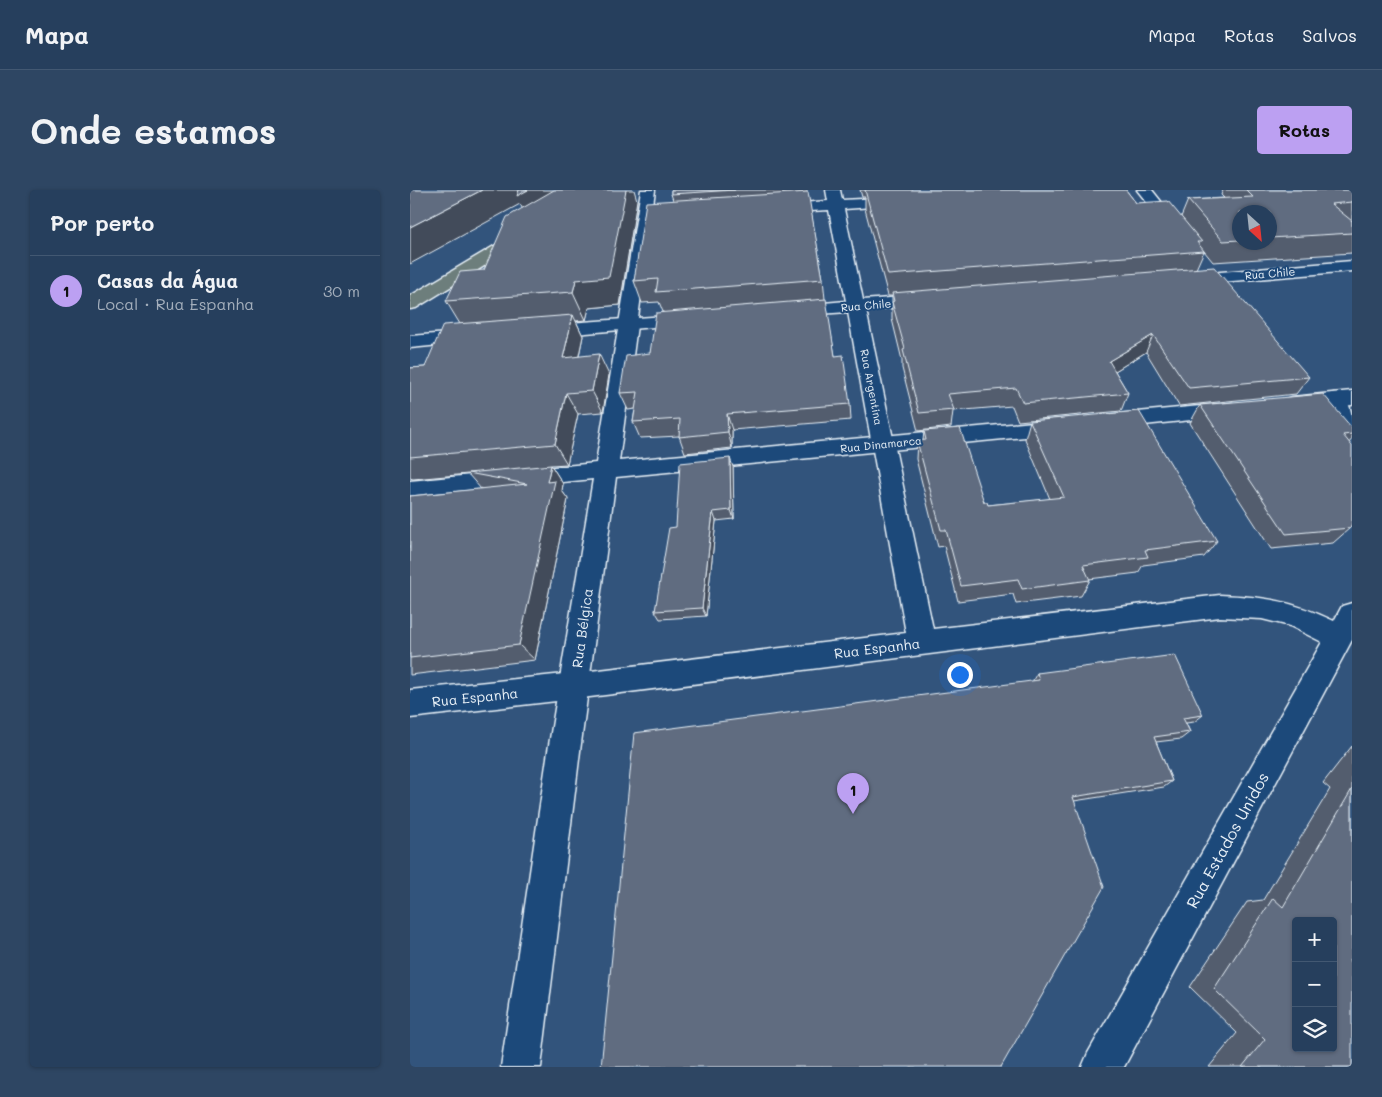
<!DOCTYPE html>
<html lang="pt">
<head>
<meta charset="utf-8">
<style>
  :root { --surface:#263f5d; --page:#2e4663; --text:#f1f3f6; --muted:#a4afbc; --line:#425872; --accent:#bca0f2 }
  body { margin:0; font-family:Mali,sans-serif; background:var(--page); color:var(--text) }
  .controls { position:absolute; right:15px; bottom:15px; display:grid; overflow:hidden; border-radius:5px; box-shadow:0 1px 4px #0004 }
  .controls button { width:45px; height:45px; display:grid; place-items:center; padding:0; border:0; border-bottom:1px solid var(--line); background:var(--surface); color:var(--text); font:25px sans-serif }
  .compass { position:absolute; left:822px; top:15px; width:45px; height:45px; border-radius:50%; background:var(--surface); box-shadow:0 1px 4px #0004; rotate:153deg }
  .you { position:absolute; left:549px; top:484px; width:18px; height:18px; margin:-12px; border:4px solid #fff; border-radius:50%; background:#1a73e8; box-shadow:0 0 0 8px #1a73e833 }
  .badge { display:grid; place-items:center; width:32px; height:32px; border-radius:50%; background:var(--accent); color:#111; font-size:16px; font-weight:700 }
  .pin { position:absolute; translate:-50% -41px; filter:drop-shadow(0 1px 2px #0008) }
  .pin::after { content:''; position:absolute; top:26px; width:18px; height:15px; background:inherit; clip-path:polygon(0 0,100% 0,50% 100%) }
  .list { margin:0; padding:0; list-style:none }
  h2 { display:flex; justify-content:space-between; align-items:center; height:65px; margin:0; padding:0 20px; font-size:21px }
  h2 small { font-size:16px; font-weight:400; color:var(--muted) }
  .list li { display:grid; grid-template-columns:32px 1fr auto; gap:15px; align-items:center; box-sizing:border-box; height:70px; padding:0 20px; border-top:1px solid var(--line) }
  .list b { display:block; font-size:19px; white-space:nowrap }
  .list p { margin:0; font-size:16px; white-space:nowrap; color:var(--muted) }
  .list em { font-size:16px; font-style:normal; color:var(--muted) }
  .icon { flex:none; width:28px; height:28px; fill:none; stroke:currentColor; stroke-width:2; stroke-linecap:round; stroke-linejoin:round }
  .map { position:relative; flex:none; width:942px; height:877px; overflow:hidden; border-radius:5px }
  header { display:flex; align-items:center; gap:30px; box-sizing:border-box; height:70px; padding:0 25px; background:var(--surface); border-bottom:1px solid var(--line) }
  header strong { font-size:24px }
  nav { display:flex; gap:28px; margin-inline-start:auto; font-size:18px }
  .intro { display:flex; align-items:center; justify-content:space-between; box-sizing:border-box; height:120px; padding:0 30px }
  h1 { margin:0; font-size:35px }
  .button { padding:12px 22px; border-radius:5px; background:var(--accent); color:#111; font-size:18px; font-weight:700 }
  main { display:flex; gap:30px; padding:0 30px }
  aside { flex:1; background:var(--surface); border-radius:5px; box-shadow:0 1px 4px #0004 }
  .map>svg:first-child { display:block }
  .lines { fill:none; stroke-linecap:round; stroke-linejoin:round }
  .street-casing { stroke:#e8f1f8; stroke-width:3 }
  .secondary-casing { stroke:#e8f1f8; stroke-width:3 }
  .primary-casing { stroke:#e8f1f8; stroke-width:3 }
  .street { fill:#1f4a7a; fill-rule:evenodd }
  .secondary { fill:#1f4a7a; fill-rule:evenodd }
  .primary { fill:#6d7e7c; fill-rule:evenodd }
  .wall { fill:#535d6e; stroke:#e8f1f8; fill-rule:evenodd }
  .shaded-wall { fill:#434c5a; stroke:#e8f1f8 }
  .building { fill:#606c80; stroke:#e8f1f8; fill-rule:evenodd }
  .labels { text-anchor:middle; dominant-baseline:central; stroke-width:4; stroke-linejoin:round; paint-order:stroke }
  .far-street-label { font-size:11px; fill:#e8f1f8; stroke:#1f4a7a }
  .street-label { font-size:14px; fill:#e8f1f8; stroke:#1f4a7a }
  .near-street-label { font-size:16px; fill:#e8f1f8; stroke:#1f4a7a }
</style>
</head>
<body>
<header>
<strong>Mapa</strong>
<nav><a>Mapa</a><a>Rotas</a><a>Salvos</a></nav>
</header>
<div class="intro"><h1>Onde estamos</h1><a class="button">Rotas</a></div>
<main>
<aside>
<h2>Por perto<small></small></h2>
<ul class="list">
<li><span class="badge">1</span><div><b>Casas da Água</b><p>Local · Rua Espanha</p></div><em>30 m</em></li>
</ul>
</aside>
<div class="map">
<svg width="942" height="877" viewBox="0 0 942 877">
  <rect width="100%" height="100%" fill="#32547c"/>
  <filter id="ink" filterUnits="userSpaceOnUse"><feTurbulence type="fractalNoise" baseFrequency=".02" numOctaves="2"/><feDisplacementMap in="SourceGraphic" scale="10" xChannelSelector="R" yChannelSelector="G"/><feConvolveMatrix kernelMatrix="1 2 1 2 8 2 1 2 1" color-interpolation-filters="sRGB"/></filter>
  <g filter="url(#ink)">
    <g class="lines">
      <defs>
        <path id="street" d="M416 0H430L432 10 492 7 497 8 499 11 497 14 492 15 434 19 453 110 519 105 525 106 528 110 525 114 519 115 456 120 523 439 810 405C857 407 881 411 924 431L932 416 942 413V450L714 877H672L678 863 912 452 880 436 852 429 810 427 164 509 0 528V500L164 483 496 443 438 122 380 126 374 125 371 121 374 117 380 116 436 111 419 20 363 23 358 22 356 19 358 16 363 15 418 11Z
          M727 0H742L773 39 776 42 773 45H763Z
          M942 71V81L774 95 768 94 766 90 768 86 774 85Z
          M283 124 289 125 292 129 289 133 131 147 124 145 122 141 124 137 131 135Z
          M63 141 70 143 72 147 70 151 0 158V146Z
          M924 203C942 208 942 224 942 240L934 238 914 210 917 205Z"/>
        <path id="secondary" d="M231 0H245L209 271 655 229 663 231 666 236 663 241 655 243 206 287 170 561 131 877H91L138 561 183 289 0 307V291L186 273Z
          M942 201V215L882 221 875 219 872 214 875 209 882 207Z
          M822 213 829 215 832 220 829 225 696 239 688 237 685 232 688 227 696 225Z"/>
        <path id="primary" d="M112 41 118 43 120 46 118 49 6 118 0 119V106L106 43Z"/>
      </defs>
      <use href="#street" class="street-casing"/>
      <use href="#secondary" class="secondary-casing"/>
      <use href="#primary" class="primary-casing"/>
      <use href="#street" class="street"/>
      <use href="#secondary" class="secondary"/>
      <use href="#primary" class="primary"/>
    </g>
    <path class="wall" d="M0 0 227 10 210 115 179 118 176 130 166 131 173 146 169 166 199 185 193 222 168 224 157 274 141 275 153 294 152 301 158 309 125 470 0 485V306L71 299 58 284 3 289 0 288V178L15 177 50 134 36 111 74 80 113 18 110 14Z
      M261 0H397L413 89 415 109 425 166 440 214 441 230 322 240V258L275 263 269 246 230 248 223 232 225 219 218 220 210 203 240 163 253 122 249 112 232 113 224 91 263 10 261 4Z
      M450 0H716L726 13 771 27 778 10 814 8 811 5 813 0H942V63L803 72 794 61 786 79 899 187 886 204 769 216 736 162 705 181 718 203 711 221 608 231 602 216 543 221 541 237 508 241 492 178V170L482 129V106H478L455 19V7H452ZM830 22H860V52H830Z
      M790 215 942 238V249L939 253 940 338 923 353 861 359 780 233Z
      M620 231 807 351 794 367 733 375 728 383 679 389 680 390 671 406 606 414 603 404 548 411 534 356 528 357 506 269 507 251H513L514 241 578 315 640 309 615 249Z
      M323 277 324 329 306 331 296 426 250 429 245 421 266 337Z
      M627 483 793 525 784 532 776 533 780 542 771 549 746 552 762 591 754 597 664 611 591 877 623 490Z
      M942 556V765L939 771 942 877H799L827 843 780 797 837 712 853 710 920 599 913 593Z"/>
    <path class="shaded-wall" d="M72 0H175L120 33 110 14 0 74V37Z
      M216 0H224L227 10 210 115 179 118 176 130 163 102 166 90Z
      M163 125 173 146 164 189 153 168Z
      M743 145 736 162 692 189 699 171Z
      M189 164 199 185 193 222 182 201Z
      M156 203 168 224 157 274 145 254Z
      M317 224 322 240V258L318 242Z
      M320 268 323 277 324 329 321 320Z
      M141 275 153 294 152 301 158 309 125 470 109 455 137 292Z
      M303 322 306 331 296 426 292 418Z"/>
    <path class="building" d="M0 0H72L0 37Z
      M109 0H118L107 6Z
      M144 0H216L199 87 166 90 163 102 36 111 50 82 74 80 97 27Z
      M261 0H325L261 4Z
      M455 0H716L726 13 758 11 792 52H787L794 61 478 85Z
      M836 0H942V12L921 14 942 31V43L860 48V22H830V50L813 51 778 10 843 7Z
      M398 2 413 89 246 102 248 89 224 91 236 12Z
      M804 77 899 187 779 198 743 145 699 171 718 203 613 213 606 198 538 204 544 220 509 223 493 160 495 159 482 112 484 111 482 103Z
      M416 109 425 166 433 165 440 214 317 224 318 242 269 247 270 229 223 232 228 202 210 203 216 166 240 163 246 123Z
      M163 125 153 168 189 164 182 201 156 203 145 254 0 267V178L15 177 33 135Z
      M913 204 942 238V244L933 245 942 256V333L940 338 876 344 790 215Z
      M729 221 807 351 735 360 738 367 673 375 680 390 612 399 608 389 551 396 536 340H531L507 251 516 250 514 241 550 238 574 312H577L578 315 654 307 620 231Z
      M320 268 321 320 303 322 292 418 245 421 259 338 266 337 270 273Z
      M141 275 137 292 145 291 109 455 0 468V306L117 294 58 283Z
      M765 465 793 525 773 528 780 542 744 547 762 591 663 607 694 697 591 877H191L224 543 629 490 627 483Z
      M942 599V765L939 771 942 773V877H832L855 849 804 799 863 708 873 717ZM886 731H923V858H886Z"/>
  </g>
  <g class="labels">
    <g class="far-street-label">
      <text transform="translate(860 83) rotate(-5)">Rua Chile</text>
      <text transform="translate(456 115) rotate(-5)">Rua Chile</text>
      <text transform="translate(462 197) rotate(79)">Rua Argentina</text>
      <text transform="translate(471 254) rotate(-6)">Rua Dinamarca</text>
    </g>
    <g class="street-label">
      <text transform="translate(172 438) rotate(-82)">Rua Bélgica</text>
      <text transform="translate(467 458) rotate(-7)">Rua Espanha</text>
      <text transform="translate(65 507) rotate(-6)">Rua Espanha</text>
    </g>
    <g class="near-street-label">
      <text transform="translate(817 650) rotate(-61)">Rua Estados Unidos</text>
    </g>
  </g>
</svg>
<div class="controls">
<button>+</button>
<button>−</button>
<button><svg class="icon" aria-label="layers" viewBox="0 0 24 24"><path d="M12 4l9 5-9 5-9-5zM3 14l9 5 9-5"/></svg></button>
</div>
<svg class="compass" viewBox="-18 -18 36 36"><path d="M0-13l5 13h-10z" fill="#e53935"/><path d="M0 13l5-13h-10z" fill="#a4afbc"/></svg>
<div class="you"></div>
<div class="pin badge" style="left:443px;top:624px">1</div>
</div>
</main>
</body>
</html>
